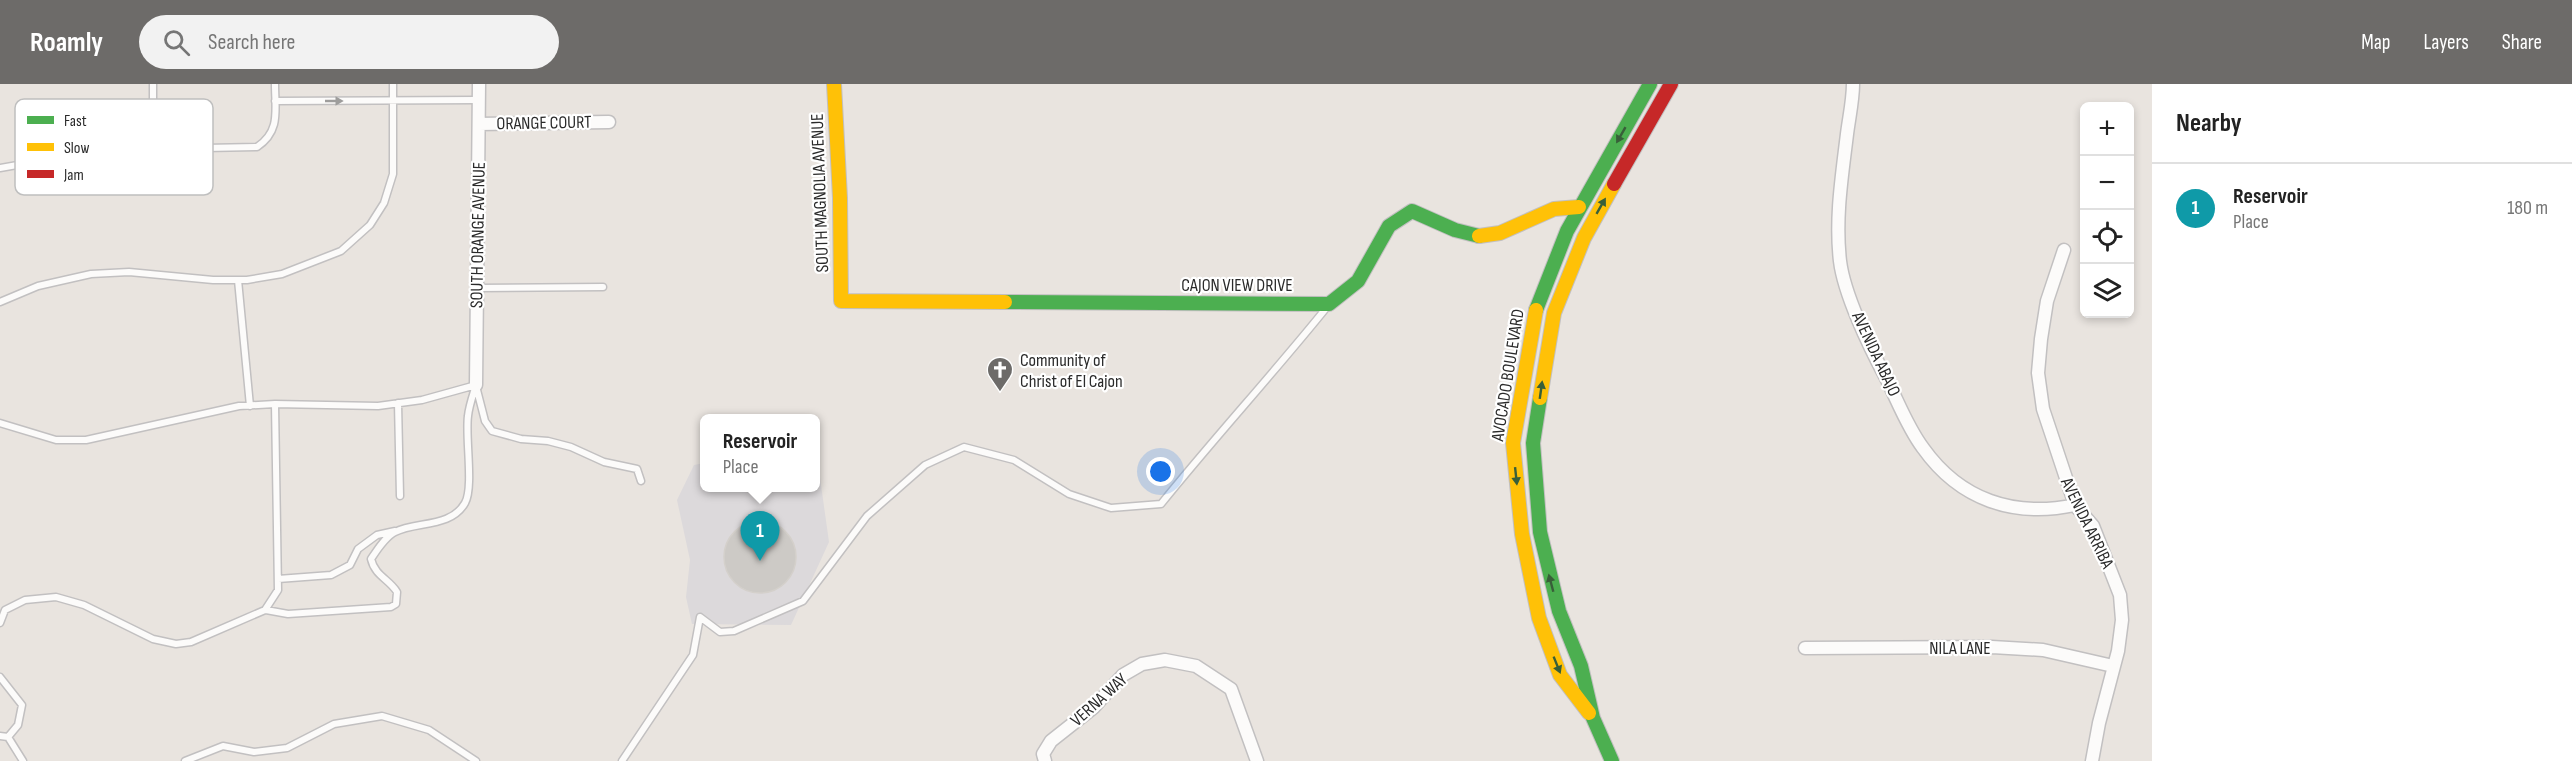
<!DOCTYPE html>
<html lang="en">
<head>
<meta charset="utf-8">
<style>
  :root { --surface:#fff; --page:#f2f2f2; --text:#222; --muted:#767676; --line:#e0e0e0; --accent:#6d6b69 }
  body { margin:0; font-family:"Sofia Sans Condensed",sans-serif; background:var(--page); color:var(--text) }
  .controls { position:absolute; right:18px; top:18px; display:grid; overflow:hidden; border-radius:9px; box-shadow:0 3px 9px #0003 }
  .controls button { width:54px; height:54px; display:grid; place-items:center; padding:0; border:0; border-bottom:2px solid var(--line); background:var(--surface); color:var(--text); font:30px sans-serif }
  .you { position:absolute; left:1161px; top:388px; width:21px; height:21px; margin:-15px; border:4px solid #fff; border-radius:50%; background:#1a73e8; box-shadow:0 0 0 9px #1a73e833 }
  .badge { display:grid; place-items:center; width:39px; height:39px; border-radius:50%; background:var(--accent); color:#fff; font-size:20px; font-weight:700 }
  .pin { position:absolute; translate:-50% -50px; filter:drop-shadow(0 2px 3px #0008) }
  .pin::after { content:''; position:absolute; top:32px; width:21px; height:18px; background:inherit; clip-path:polygon(0 0,100% 0,50% 100%) }
  .popup { position:absolute; left:700px; top:330px; width:120px; height:78px; box-sizing:border-box; display:grid; place-content:center; border-radius:9px; background:var(--surface); filter:drop-shadow(0 2px 4px #0005); font-size:20px; white-space:nowrap; color:var(--muted) }
  .popup b { font-size:22px; color:var(--text) }
  .popup::after { content:''; position:absolute; left:50%; top:100%; margin-left:-12px; border:12px solid transparent; border-top-color:var(--surface) }
  .list { margin:0; padding:0; list-style:none }
  h2 { display:flex; justify-content:space-between; align-items:center; height:78px; margin:0; padding:0 24px; font-size:26px }
  h2 small { font-size:20px; font-weight:400; color:var(--muted) }
  .list li { display:grid; grid-template-columns:39px 1fr auto; gap:18px; align-items:center; box-sizing:border-box; height:90px; padding:0 24px; border-top:2px solid var(--line) }
  .list b { display:block; font-size:22px; white-space:nowrap }
  .list p { margin:0; font-size:20px; white-space:nowrap; color:var(--muted) }
  .list em { font-size:20px; font-style:normal; color:var(--muted) }
  .icon { flex:none; width:33px; height:33px; fill:none; stroke:currentColor; stroke-width:2; stroke-linecap:round; stroke-linejoin:round }
  .map { position:relative; flex:none; width:2152px; height:677px; overflow:hidden }
  header { display:flex; align-items:center; gap:36px; box-sizing:border-box; height:84px; padding:0 30px; background:var(--accent); color:#fff }
  header strong { font-size:28px }
  nav { display:flex; gap:33px; margin-inline-start:auto; font-size:21px }
  .search { width:420px; height:54px; background:var(--page); display:flex; align-items:center; gap:15px; box-sizing:border-box; padding:0 21px; border-radius:33px; color:var(--muted); font-size:22px }
  main { display:flex }
  aside { flex:1; background:var(--surface) }
  .map>svg:first-child { display:block }
  .industrial { fill:#dcd9db }
  .building { fill:#cdcac6; stroke:#d4d0cb; stroke-width:1.5 }
  .lines { fill:none; stroke-linecap:round; stroke-linejoin:round }
  .lane-casing { stroke:#c2c0c1; stroke-width:9 }
  .street-casing { stroke:#c2c0c1; stroke-width:15 }
  .fast-casing { stroke:#c2c0c1; stroke-width:16 }
  .slow-casing { stroke:#c2c0c1; stroke-width:16 }
  .jam-casing { stroke:#c2c0c1; stroke-width:16 }
  .lane { stroke:#fcfbfa; stroke-width:6 }
  .street { stroke:#fcfbfa; stroke-width:12 }
  .fast { stroke:#4caf50; stroke-width:14 }
  .slow { stroke:#ffc107; stroke-width:14 }
  .jam { stroke:#c62828; stroke-width:14 }
  .oneway { fill:#9e9d9c }
  .oneway2 { fill:#385f39 }
  .labels { text-anchor:middle; dominant-baseline:central; stroke-width:4.5; stroke-linejoin:round; paint-order:stroke }
  .street-label { font-size:18px; fill:#2a2a2a; stroke:#fff }
  .poi-label { font-size:18px; fill:#2a2a2a; stroke:#fff; text-anchor:start }
  .key { fill:#fff; stroke:#bfbfbf; stroke-width:1.5 }
  .key-label { font-size:16px; fill:#2a2a2a }
</style>
</head>
<body>
<header>
<strong>Roamly</strong>
<div class="search"><svg class="icon" aria-label="search" viewBox="0 0 24 24"><circle cx="10" cy="10" r="6"/><path d="M15 15l6 6"/></svg>Search here</div>
<nav><a>Map</a><a>Layers</a><a>Share</a></nav>
</header>
<main>
<div class="map">
<svg width="2152" height="677" viewBox="0 0 2152 677">
  <rect width="100%" height="100%" fill="#e9e4df"/>
  <path class="industrial" d="M704 379V404H816V390L820 394 829 458 791 541 692 540 686 513 690 476 677 416 694 381Z"/>
  <path class="building" d="M724 473a36 36 0 1 1 72 0a36 36 0 1 1-72 0Z"/>
  <g class="lines">
    <defs>
      <path id="lane" d="M153 0V65
        M275 17 478 16
        M0 84 102 66 257 63C281 47 275 26 275 0
        M238 196 250 322
        M477 204 603 203
        M0 218 38 202 91 190 129 188 213 196H247L282 190 341 167 370 141 384 119 393 90V0
        M476 302 485 337 492 347 521 355 548 357 571 363 604 378 637 385 641 397
        M398 319 400 412
        M0 339 56 356H86L239 322 275 320 378 322 422 316 476 301
        M278 495 331 491 350 481 358 465 377 451 395 447
        M266 526 288 530 391 523 396 520 397 508C389 495 375 492 371 475 377 466 385 453 395 448 416 437 451 444 465 419 474 403 465 353 468 332 469 322 473 311 476 301
        M0 539 5 526 25 516 56 513 84 521 153 555 176 560 191 558 265 526 278 506 275 320
        M0 593 22 621 18 641 8 653 0 652
        M8 653 23 677
        M185 677 223 662 254 668 287 664 334 640 382 632 429 646 476 677
        M622 677 693 571 700 533 720 548 734 547 803 517 867 432 925 381 964 363 1014 376 1069 410 1111 424 1161 420C1215 353 1273 290 1327 223"/>
      <path id="street" d="M1853 0C1853 16 1849 34 1847 50 1842 92 1835 134 1840 177 1844 210 1869 262 1885 292 1897 315 1907 343 1923 364 1960 416 2014 434 2075 421
        M479 40 609 38
        M2064 166 2047 217 2041 255 2038 289 2043 325 2075 421 2093 442 2120 511 2122 536 2118 567 2099 639 2092 677
        M476 301 479 0
        M1805 564 1992 563 2043 566 2113 582
        M1045 677 1043 670 1051 657 1094 623 1123 591 1142 580 1165 576 1196 582 1231 605 1257 677"/>
      <path id="fast" d="M1005 218 1329 220 1358 197 1389 142 1412 127 1455 146 1479 152
        M1536 226 1567 147 1650 0
        M1540 314 1533 359 1540 448 1559 527 1581 582 1593 634 1612 677"/>
      <path id="slow" d="M834 0 840 114 841 217 1005 218
        M1479 152 1500 149 1554 125 1579 123
        M1536 226 1513 359 1522 450 1539 534 1560 591 1589 629
        M1540 314 1554 229 1584 154 1614 100"/>
      <path id="jam" d="M1614 100 1671 0"/>
    </defs>
    <use href="#lane" class="lane-casing"/>
    <use href="#street" class="street-casing"/>
    <use href="#fast" class="fast-casing"/>
    <use href="#slow" class="slow-casing"/>
    <use href="#jam" class="jam-casing"/>
    <use href="#lane" class="lane"/>
    <use href="#street" class="street"/>
    <use href="#fast" class="fast"/>
    <use href="#slow" class="slow"/>
    <use href="#jam" class="jam"/>
  </g>
  <defs><path id="oneway-solid" d="M-6-.8H1V-3.2L6.5 0L1 3.2V.8H-6Z" transform="scale(1.5)"/></defs>
  <use class="oneway" href="#oneway-solid" transform="translate(334 17)"/>
  <g class="oneway2">
    <use href="#oneway-solid" transform="translate(1621 51) rotate(120)"/>
    <use href="#oneway-solid" transform="translate(1601 122) rotate(-60)"/>
    <use href="#oneway-solid" transform="translate(1541 306) rotate(-82)"/>
    <use href="#oneway-solid" transform="translate(1516 392) rotate(84)"/>
    <use href="#oneway-solid" transform="translate(1551 499) rotate(-105)"/>
    <use href="#oneway-solid" transform="translate(1557 581) rotate(68)"/>
  </g>
  <defs>
    <symbol id="church-pin" viewBox="-11 -11 22 30"><path d="M0 17L-7.5 6A9.5 9.5 0 1 1 7.5 6Z" fill="#6d6b69" stroke="#fff"/><path d="M-1.2-6h2.4v3.5h3.3v2.4h-3.3V6h-2.4V-.1h-3.3v-2.4h3.3Z" fill="#fff"/></symbol>
  </defs>
  <g fill-rule="evenodd">
    <use href="#church-pin" x="985" y="271" width="30" height="40"/>
  </g>
  <g class="labels">
    <g class="street-label">
      <text transform="translate(544 39) rotate(-1)">ORANGE COURT</text>
      <text transform="translate(820 109) rotate(-92)">SOUTH MAGNOLIA AVENUE</text>
      <text transform="translate(478 151) rotate(-89)">SOUTH ORANGE AVENUE</text>
      <text x="1237" y="201">CAJON VIEW DRIVE</text>
      <text transform="translate(1876 270) rotate(65)">AVENIDA ABAJO</text>
      <text transform="translate(1508 291) rotate(-81)">AVOCADO BOULEVARD</text>
      <text transform="translate(2087 439) rotate(64)">AVENIDA ARRIBA</text>
      <text x="1960" y="564">NILA LANE</text>
      <text transform="translate(1099 616) rotate(-42)">VERNA WAY</text>
    </g>
    <g class="poi-label">
      <text x="1020" y="276">Community of<tspan x="1020" dy="21">Christ of El Cajon</tspan></text>
    </g>
  </g>
  <rect x="15" y="15" width="198" height="96" rx="9" class="key"/>
  <rect x="27" y="32" width="27" height="8" fill="#4caf50"/>
  <rect x="27" y="59" width="27" height="8" fill="#ffc107"/>
  <rect x="27" y="86" width="27" height="8" fill="#c62828"/>
  <g class="key-label">
    <text x="64" y="42">Fast</text>
    <text x="64" y="69">Slow</text>
    <text x="64" y="96">Jam</text>
  </g>
</svg>
<div class="controls">
<button>+</button>
<button>−</button>
<button><svg class="icon" aria-label="locate" viewBox="0 0 24 24"><circle cx="12" cy="12" r="6"/><path d="M12 2v4M12 18v4M2 12h4M18 12h4"/></svg></button>
<button><svg class="icon" aria-label="layers" viewBox="0 0 24 24"><path d="M12 4l9 5-9 5-9-5zM3 14l9 5 9-5"/></svg></button>
</div>
<div class="you"></div>
<div class="pin badge" style="left:760px;top:477px;background:#0f9aa8">1</div>
<div class="popup"><b>Reservoir</b>Place</div>
</div>
<aside>
<h2>Nearby<small></small></h2>
<ul class="list">
<li><span class="badge" style="background:#0f9aa8">1</span><div><b>Reservoir</b><p>Place</p></div><em>180 m</em></li>
</ul>
</aside>
</main>
</body>
</html>
